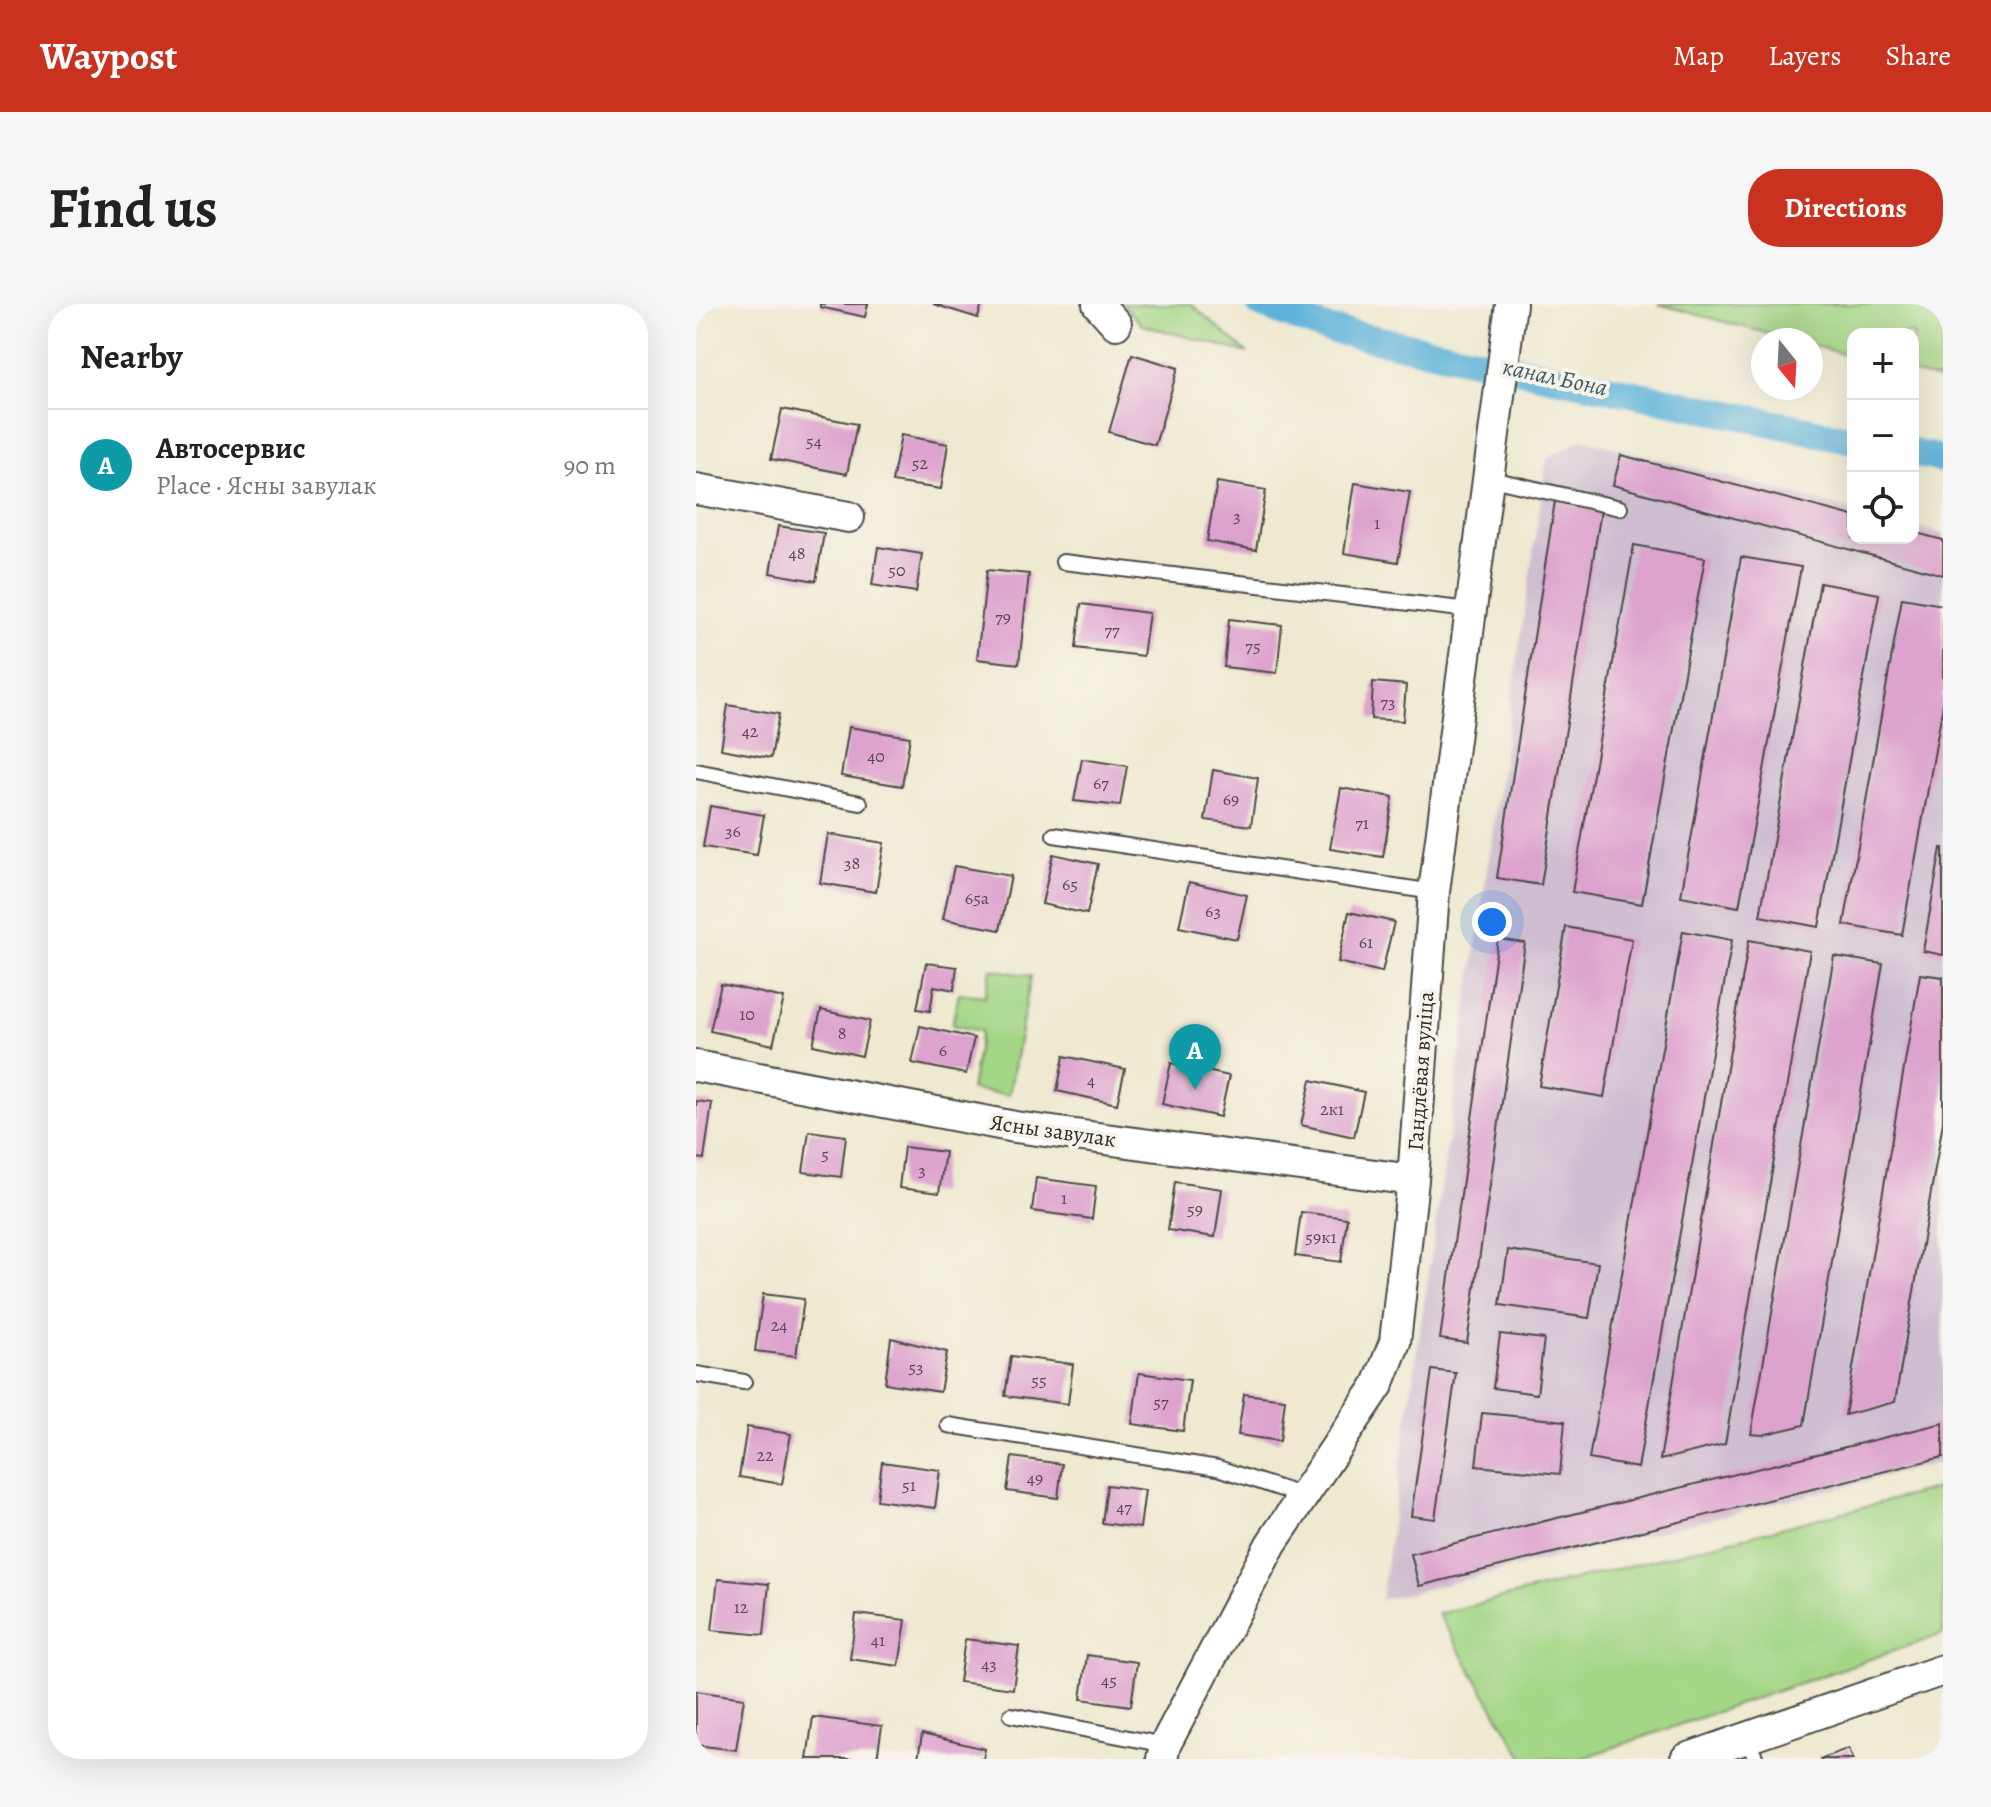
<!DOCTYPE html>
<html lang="en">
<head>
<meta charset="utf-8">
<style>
  :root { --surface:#fff; --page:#f6f6f6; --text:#222; --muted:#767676; --line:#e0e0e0; --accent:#c8321e }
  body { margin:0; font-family:Alegreya,serif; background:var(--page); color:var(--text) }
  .controls { position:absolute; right:24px; top:24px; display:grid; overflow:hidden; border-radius:16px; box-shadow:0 8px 32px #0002 }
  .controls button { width:72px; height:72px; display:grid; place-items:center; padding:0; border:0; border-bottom:2px solid var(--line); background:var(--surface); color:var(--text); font:40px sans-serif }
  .compass { position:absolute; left:1055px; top:24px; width:72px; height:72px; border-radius:50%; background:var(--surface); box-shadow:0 8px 32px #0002; rotate:162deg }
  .you { position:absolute; left:796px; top:618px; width:28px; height:28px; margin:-20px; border:6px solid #fff; border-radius:50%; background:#1a73e8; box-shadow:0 0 0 12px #1a73e833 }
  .badge { display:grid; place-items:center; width:52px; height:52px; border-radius:50%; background:var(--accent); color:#fff; font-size:26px; font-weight:700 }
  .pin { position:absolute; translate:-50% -66px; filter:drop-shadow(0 2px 4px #0008) }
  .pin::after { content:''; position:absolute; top:42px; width:28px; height:24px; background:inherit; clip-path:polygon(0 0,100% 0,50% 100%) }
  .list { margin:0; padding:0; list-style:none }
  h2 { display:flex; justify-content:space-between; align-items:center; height:104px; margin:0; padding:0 32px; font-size:34px }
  h2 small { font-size:26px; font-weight:400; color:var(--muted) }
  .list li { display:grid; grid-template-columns:52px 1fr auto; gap:24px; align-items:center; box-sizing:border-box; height:112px; padding:0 32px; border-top:2px solid var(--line) }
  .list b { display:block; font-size:30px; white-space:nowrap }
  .list p { margin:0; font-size:26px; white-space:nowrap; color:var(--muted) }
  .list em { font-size:26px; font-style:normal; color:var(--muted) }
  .icon { flex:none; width:44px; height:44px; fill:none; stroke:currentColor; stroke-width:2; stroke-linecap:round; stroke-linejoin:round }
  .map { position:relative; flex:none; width:1247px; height:1455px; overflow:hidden; border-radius:32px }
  header { display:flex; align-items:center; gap:48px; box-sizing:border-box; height:112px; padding:0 40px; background:var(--accent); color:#fff }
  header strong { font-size:38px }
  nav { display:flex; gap:44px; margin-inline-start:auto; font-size:28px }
  .intro { display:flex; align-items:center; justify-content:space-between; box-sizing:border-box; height:192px; padding:0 48px }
  h1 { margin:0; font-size:56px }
  .button { padding:20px 36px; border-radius:32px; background:var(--accent); color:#fff; font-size:28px; font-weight:700 }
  main { display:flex; gap:48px; padding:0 48px }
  aside { flex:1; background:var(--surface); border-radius:32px; box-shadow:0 8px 32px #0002 }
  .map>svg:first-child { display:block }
  .industrial { fill:#cebed0 }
  .green { fill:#a3d685; stroke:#678058; stroke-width:2 }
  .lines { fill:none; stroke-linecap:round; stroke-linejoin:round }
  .canal { stroke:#5eb3da; stroke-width:28 }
  .building { fill:#dda2ce }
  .service-casing { stroke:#484844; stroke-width:18 }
  .minor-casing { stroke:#484844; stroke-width:34 }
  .service { stroke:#fff; stroke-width:14 }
  .minor { stroke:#fff; stroke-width:30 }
  .labels { text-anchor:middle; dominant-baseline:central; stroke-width:8; stroke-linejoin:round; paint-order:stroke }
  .number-label { font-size:18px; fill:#584954 }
  .street-label { font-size:22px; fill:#2b2b2b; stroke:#f7f3e8 }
  .water-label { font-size:24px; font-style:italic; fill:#3d5b68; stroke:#f7f3e8 }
</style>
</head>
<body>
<header>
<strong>Waypost</strong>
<nav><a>Map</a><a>Layers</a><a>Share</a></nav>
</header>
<div class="intro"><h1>Find us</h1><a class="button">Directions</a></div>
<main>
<aside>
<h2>Nearby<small></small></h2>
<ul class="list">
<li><span class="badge" style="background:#0f9aa8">A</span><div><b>Автосервис</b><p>Place · Ясны завулак</p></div><em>90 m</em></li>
</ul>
</aside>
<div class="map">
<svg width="1247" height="1455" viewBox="0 0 1247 1455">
  <rect width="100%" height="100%" fill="#f7f3e8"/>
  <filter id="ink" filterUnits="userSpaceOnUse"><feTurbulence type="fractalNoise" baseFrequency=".0125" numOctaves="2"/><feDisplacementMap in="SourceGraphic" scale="16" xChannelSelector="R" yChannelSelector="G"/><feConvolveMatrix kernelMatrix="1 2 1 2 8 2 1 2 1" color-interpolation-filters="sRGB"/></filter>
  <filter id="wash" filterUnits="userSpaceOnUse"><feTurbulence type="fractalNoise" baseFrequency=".006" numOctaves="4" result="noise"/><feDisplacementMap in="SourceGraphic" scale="32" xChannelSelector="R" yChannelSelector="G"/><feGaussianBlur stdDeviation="1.8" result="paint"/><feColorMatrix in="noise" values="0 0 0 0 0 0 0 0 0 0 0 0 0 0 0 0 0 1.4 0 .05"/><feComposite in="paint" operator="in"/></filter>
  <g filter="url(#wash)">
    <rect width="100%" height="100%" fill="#eee9d0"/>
    <path class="industrial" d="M886 135 1157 206V234H1217V222L1247 230V1158L685 1296 851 154Z"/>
    <path class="green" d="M427 0H495L552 49 446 21Z
      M962 0H1247V77L1217 69V30H1157V53L1115 41V36H1096Z
      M295 665 335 672 313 791 275 786 285 727 256 721 263 689 289 692Z
      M1247 1183V1330L884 1455H828L742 1310Z"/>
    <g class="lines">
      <path class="canal" d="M564 0 627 24 1157 136
        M1217 149 1247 155"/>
    </g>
    <g id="blocks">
      <path class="building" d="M124 0H172L169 13 124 3Z
        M237 0H286L282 14Z
        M436 50 482 64 459 141 413 128Z
        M86 105 161 120 151 170 75 155Z
        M205 131 252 140 245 185 196 178Z
        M925 151 1157 212V234H1217V228L1247 236V271L917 181Z
        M521 178 570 186 560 246 511 237Z
        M659 179 714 188 702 258 648 249Z
        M859 197 905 206 845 581 801 574Z
        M82 222 128 229 120 277 74 269Z
        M938 241 1009 254 946 600 876 588Z
        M182 243 226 250 220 288 176 281Z
        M1045 253 1105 263 1043 603 985 592Z
        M291 266 333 270 323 360 281 355Z
        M1124 279 1183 290 1123 623 1064 612Z
        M1206 294 1247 301V401L1206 631 1148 621Z
        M385 300 453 309 447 352 380 344Z
        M533 315 586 321 581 369 528 363Z
        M677 378 710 381 707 417 675 415Z
        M32 401 83 410 75 454 25 445Z
        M153 423 214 433 206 482 145 472Z
        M386 455 431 462 424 502 378 497Z
        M517 466 562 474 555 522 509 516Z
        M645 484 697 493 687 553 634 545Z
        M14 502 68 511 61 551 7 543Z
        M132 530 188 539 180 588 124 579Z
        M1245 544H1247V651L1227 647Z
        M357 550 402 560 391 610 346 600Z
        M258 562 315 572 304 626 247 615Z
        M493 578 551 591 541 635 483 623Z
        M653 608 698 618 686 668 642 658Z
        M870 623 936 635 908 793 843 782Z
        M987 627 1036 636 942 1164 893 1155Z
        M802 635 829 639 771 1039 744 1035Z
        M1053 636 1114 647 1029 1140 964 1156Z
        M1138 652 1187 660 1108 1121 1066 1131 1055 1130Z
        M230 659 261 663 258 686 238 682 234 707 221 705Z
        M1224 670 1247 673V818L1199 1098 1149 1111Z
        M25 680 88 694 77 741 14 727Z
        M125 706 174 717 166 752 117 741Z
        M224 722 278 734 270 770 216 759Z
        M368 752 429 765 421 800 361 787Z
        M475 759 533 772 524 813 466 800Z
        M615 776 668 788 658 833 605 821Z
        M0 797 16 799 8 855 0 854Z
        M113 827 150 832 145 873 107 868Z
        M208 843 249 848 243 889 203 884Z
        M340 874 400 882 396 915 336 907Z
        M479 878 526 885 519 933 472 926Z
        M605 908 651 914 645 958 599 952Z
        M812 946 902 959 893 1014 804 1001Z
        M67 990 108 995 100 1052 59 1047Z
        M804 1030 848 1035 841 1090 797 1084Z
        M195 1034 251 1048 244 1088 189 1079Z
        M315 1052 377 1060 372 1100 309 1092Z
        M736 1066 760 1069 739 1215 715 1212Z
        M443 1069 494 1076 487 1127 436 1120Z
        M548 1090 589 1095 584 1137 542 1131Z
        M786 1109 869 1117 864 1170 780 1162Z
        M1247 1119V1153L723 1282 715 1250Z
        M51 1123 95 1130 86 1180 43 1173Z
        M316 1153 366 1160 362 1194 311 1187Z
        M186 1158 244 1166 239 1204 181 1196Z
        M411 1181 449 1186 444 1224 406 1219Z
        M22 1275 73 1280 68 1331 16 1326Z
        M160 1310 210 1316 203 1362 154 1355Z
        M269 1335 323 1342 317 1385 263 1378Z
        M391 1351 441 1358 435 1402 385 1395Z
        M0 1387 48 1394 40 1446 0 1441Z
        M117 1413 186 1422 181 1455H111Z
        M226 1430 289 1445 287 1455H222Z
        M1153 1444 1157 1455H1124Z"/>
    </g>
  </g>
  <g filter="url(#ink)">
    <use href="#blocks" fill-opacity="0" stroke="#484844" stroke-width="2"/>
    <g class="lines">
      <defs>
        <path id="service" d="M791 174 924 204
          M367 258 773 306
          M0 467 164 499
          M358 531 738 588
          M0 1070 48 1078
          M252 1121 522 1164 607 1192
          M315 1411 469 1441
          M1050 1434 1060 1455"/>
        <path id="minor" d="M402 0 420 20
          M0 185 153 213
          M0 762 319 823 717 876
          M466 1455 469 1441 575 1240 682 1081 699 1038 717 876 738 588 815 0
          M990 1455 1247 1366"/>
      </defs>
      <use href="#service" class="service-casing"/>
      <use href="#minor" class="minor-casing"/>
      <use href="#service" class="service"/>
      <use href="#minor" class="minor"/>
    </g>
  </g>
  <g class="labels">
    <g class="number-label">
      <text x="118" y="137">54</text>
      <text x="224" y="159">52</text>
      <text x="541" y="212">3</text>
      <text x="681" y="219">1</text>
      <text x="101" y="249">48</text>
      <text x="201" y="266">50</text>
      <text x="307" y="313">79</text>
      <text x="416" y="326">77</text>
      <text x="557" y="342">75</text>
      <text x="692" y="398">73</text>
      <text x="54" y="427">42</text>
      <text x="180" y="452">40</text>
      <text x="405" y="479">67</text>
      <text x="535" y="495">69</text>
      <text x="666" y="519">71</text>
      <text x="37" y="527">36</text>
      <text x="156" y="559">38</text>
      <text x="374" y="580">65</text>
      <text x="281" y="594">65а</text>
      <text x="517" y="607">63</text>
      <text x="670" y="638">61</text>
      <text x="51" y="710">10</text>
      <text x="146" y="729">8</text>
      <text x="247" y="746">6</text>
      <text x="395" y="776">4</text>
      <text x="636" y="805">2к1</text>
      <text x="129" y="850">5</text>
      <text x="226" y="866">3</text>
      <text x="368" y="894">1</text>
      <text x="499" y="905">59</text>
      <text x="625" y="933">59к1</text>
      <text x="83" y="1021">24</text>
      <text x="220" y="1063">53</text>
      <text x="343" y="1076">55</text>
      <text x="465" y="1098">57</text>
      <text x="69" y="1151">22</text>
      <text x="339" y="1174">49</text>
      <text x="213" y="1181">51</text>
      <text x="428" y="1203">47</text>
      <text x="45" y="1303">12</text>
      <text x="182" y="1336">41</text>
      <text x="293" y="1360">43</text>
      <text x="413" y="1376">45</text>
    </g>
    <g class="street-label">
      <text transform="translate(725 767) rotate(-86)">Гандлёвая вуліца</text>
      <text transform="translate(357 827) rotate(8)">Ясны завулак</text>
    </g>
    <g class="water-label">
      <text transform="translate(859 73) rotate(12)">канал Бона</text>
    </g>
  </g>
</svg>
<div class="controls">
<button>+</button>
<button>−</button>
<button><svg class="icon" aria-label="locate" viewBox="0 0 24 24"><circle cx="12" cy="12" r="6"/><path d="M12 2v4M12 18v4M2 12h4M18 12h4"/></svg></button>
</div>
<svg class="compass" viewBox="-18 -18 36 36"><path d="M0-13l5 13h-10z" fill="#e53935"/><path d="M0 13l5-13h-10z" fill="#767676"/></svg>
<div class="you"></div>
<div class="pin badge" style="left:499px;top:786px;background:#0f9aa8">A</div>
</div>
</main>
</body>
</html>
